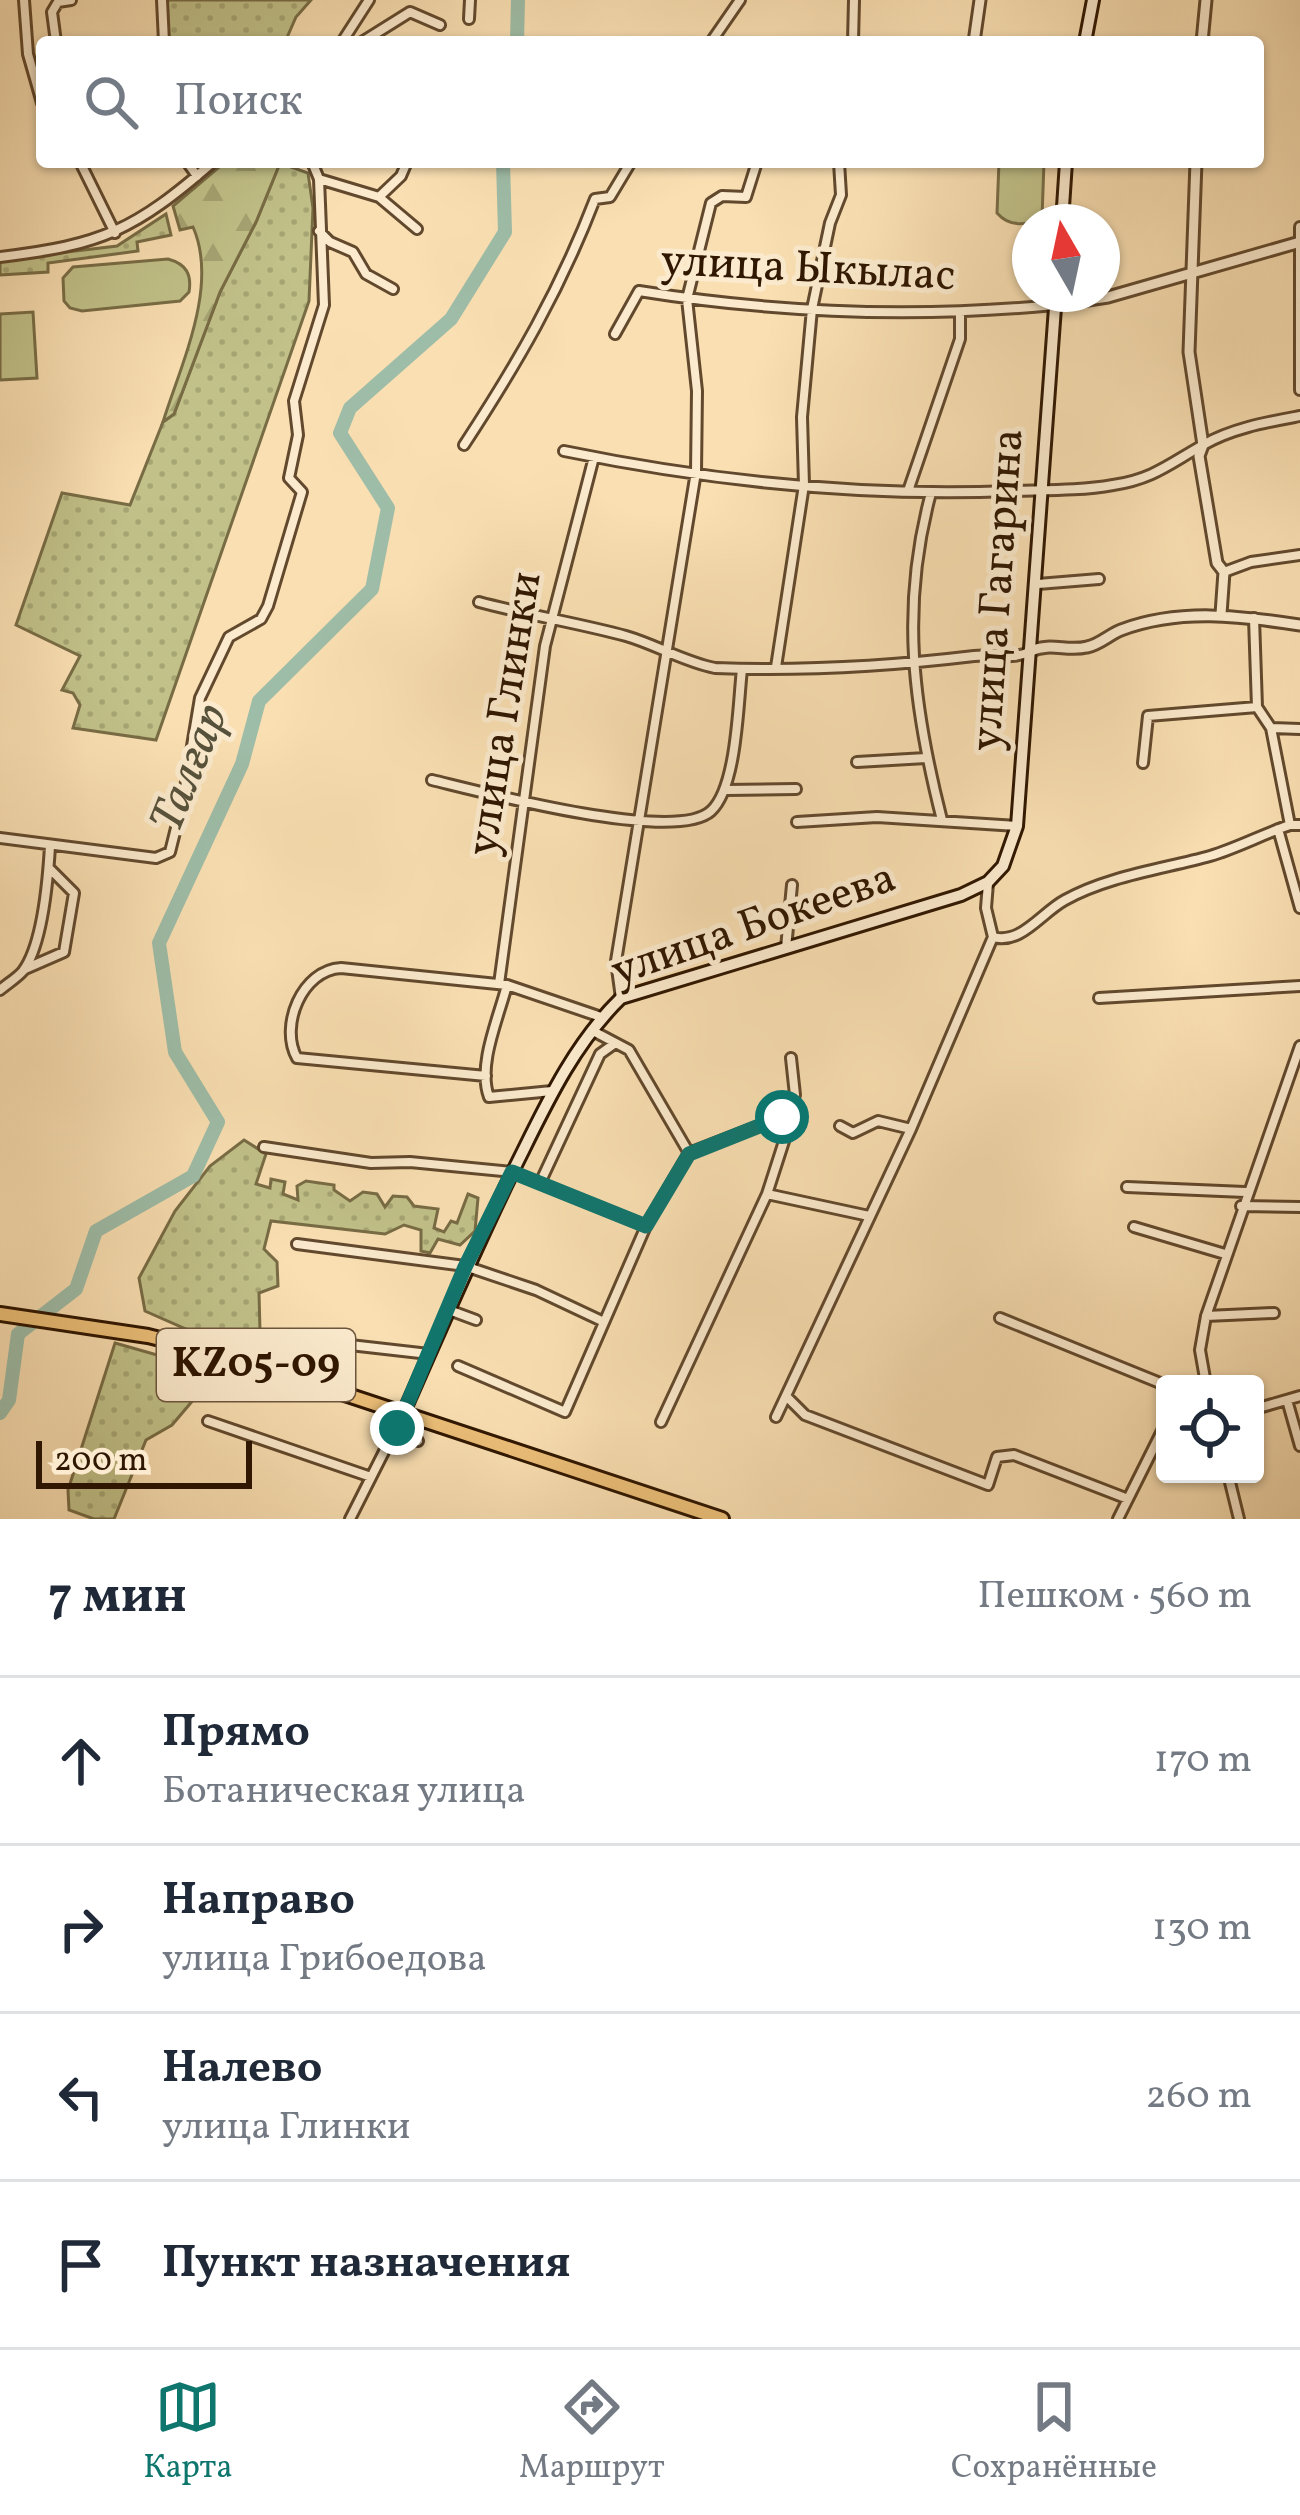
<!DOCTYPE html>
<html lang="ru">
<head>
<meta charset="utf-8">
<style>
  :root { --surface:#fff; --page:#f2f2f3; --text:#1f2937; --muted:#747a83; --line:#e0e1e3; --accent:#0f766e }
  body { margin:0; font-family:Vollkorn,serif; background:var(--page); color:var(--text) }
  .controls { position:absolute; right:36px; bottom:36px; display:grid; overflow:hidden; border-radius:12px; box-shadow:0 3px 9px #0004 }
  .controls button { width:108px; height:108px; display:grid; place-items:center; padding:0; border:0; border-bottom:3px solid var(--line); background:var(--surface); color:var(--text); font:60px sans-serif }
  .compass { position:absolute; left:1012px; top:204px; width:108px; height:108px; border-radius:50%; background:var(--surface); box-shadow:0 3px 9px #0004; rotate:351deg }
  .scale { position:absolute; left:36px; bottom:30px; width:216px; box-sizing:border-box; padding-left:12px; border:6px solid #301701; border-top:0; font-size:33px; line-height:42px; white-space:nowrap; color:#301701; -webkit-text-stroke:9px #fbeacd; paint-order:stroke }
  .stop { position:absolute; width:36px; height:36px; margin:-27px; border:9px solid #0f766e; border-radius:50%; background:#fff }
  .stop.end { background:#0f766e; border-color:#fff; box-shadow:0 3px 12px #0008 }
  .list { margin:0; padding:0; list-style:none }
  h2 { display:flex; justify-content:space-between; align-items:center; height:156px; margin:0; padding:0 48px; font-size:51px }
  h2 small { font-size:39px; font-weight:400; color:var(--muted) }
  .list li { display:grid; grid-template-columns:78px 1fr auto; gap:36px; align-items:center; box-sizing:border-box; height:168px; padding:0 48px; border-top:3px solid var(--line) }
  .list b { display:block; font-size:45px; white-space:nowrap }
  .list p { margin:0; font-size:39px; white-space:nowrap; color:var(--muted) }
  .list em { font-size:39px; font-style:normal; color:var(--muted) }
  .icon { flex:none; width:66px; height:66px; fill:none; stroke:currentColor; stroke-width:2; stroke-linecap:round; stroke-linejoin:round }
  .map { position:relative; flex:none; width:1300px; height:1519px; overflow:hidden }
  .search { position:absolute; background:var(--surface); box-shadow:0 3px 9px #0004; left:36px; right:36px; top:36px; height:132px; display:flex; align-items:center; gap:30px; box-sizing:border-box; padding:0 42px; border-radius:12px; color:var(--muted); font-size:45px }
  .sheet { height:828px; background:var(--surface) }
  nav { display:flex; justify-content:space-around; align-items:center; box-sizing:border-box; height:168px; border-top:3px solid var(--line); background:var(--surface); font-size:33px; color:var(--muted) }
  nav a { display:grid; justify-items:center; gap:6px }
  nav .on { color:var(--accent) }
  .map>svg:first-child { display:block }
  .grass { fill:url(#grass-dots); stroke:#786c45; stroke-width:3 }
  .forest { fill:url(#forest-firs); stroke:#786c45; stroke-width:3 }
  .pitch { fill:#c1c189; stroke:#786c45; stroke-width:3 }
  .lines { fill:none; stroke-linecap:round; stroke-linejoin:round }
  .river { stroke:#9ebda8; stroke-width:14 }
  .minor-casing { stroke:#62492d; stroke-width:14 }
  .tertiary-casing { stroke:#62492d; stroke-width:15 }
  .secondary-casing { stroke:#301701; stroke-width:16 }
  .primary-casing { stroke:#301701; stroke-width:18 }
  .minor { stroke:#fbeacd; stroke-width:8 }
  .tertiary { stroke:#fbeacd; stroke-width:9 }
  .secondary { stroke:#fbeacd; stroke-width:10 }
  .primary { stroke:#ecc079; stroke-width:12 }
  .route { stroke:#0f766e; stroke-width:15 }
  .labels { text-anchor:middle; dominant-baseline:central; stroke-width:10; stroke-linejoin:round; paint-order:stroke }
  .shield { fill:#fbeacd; stroke:#6d563e; stroke-width:3 }
  .shield-label { font-size:42px; font-weight:bold; fill:#301701 }
  .street-label { font-size:45px; fill:#301701; stroke:#fbeacd }
  .water-label { font-size:48px; font-style:italic; fill:#56513b; stroke:#fbeacd }
</style>
</head>
<body>
<div class="map">
<svg width="1300" height="1519" viewBox="0 0 1300 1519">
  <defs>
    <pattern id="grass-dots" width="8" height="8" patternUnits="userSpaceOnUse" patternTransform="scale(3)"><rect width="8" height="8" fill="#c1c189"/><path d="M2 2h.1M6 6h.1" fill="none" stroke="#a6a574" stroke-width="1.8" stroke-linecap="round"/></pattern>
    <pattern id="forest-firs" width="22" height="20" patternUnits="userSpaceOnUse" patternTransform="scale(3)"><rect width="22" height="20" fill="#c1c189"/><path d="M5 1l3.5 6h-7zM16 11l3.5 6h-7z" fill="#a6a574"/></pattern>
  </defs>
  <rect width="100%" height="100%" fill="#f9dfb2"/>
  <filter id="stains"><feTurbulence type="fractalNoise" baseFrequency=".00167" numOctaves="4"/><feColorMatrix values="0 0 0 0 .2 0 0 0 0 .09 0 0 0 0 .02 0 0 0 .5 -.17"/></filter>
  <radialGradient id="worn" r=".72"><stop offset=".6" stop-color="#630" stop-opacity="0"/><stop offset="1" stop-color="#630" stop-opacity=".3"/></radialGradient>
  <path class="grass" d="M162 0H311L296 17 285 42H165Z
    M280 163 308 173 313 208 309 301 156 740 73 728 80 705 73 693 62 690 80 656 16 625 62 493 130 505 163 422 174 414 220 292 256 222Z
    M166 214 171 235 137 242 138 251 48 263V272L0 275V260L117 246Z
    M244 1140 266 1154 256 1184 270 1188 271 1179 285 1182 283 1194 298 1200 297 1186 306 1181 334 1185V1190L350 1201 363 1192 377 1194 385 1207 393 1196 407 1197 414 1206 438 1209 434 1228 444 1232 451 1221 457 1223 468 1194 478 1198 475 1231 460 1245 438 1239 430 1253 421 1251V1230L404 1225 385 1234 271 1221 264 1249 277 1262 278 1286 259 1293 260 1331 243 1345 186 1329 145 1311 139 1278 175 1211 210 1166Z
    M115 1343 217 1372 172 1425 146 1440 114 1519H94L69 1510 68 1490Z"/>
  <path class="forest" d="M225 162 280 163 256 222 220 292 174 414 163 422C181 364 219 286 193 227L180 230 173 206Z"/>
  <path class="pitch" d="M999 162H1044L1042 218C1027 225 1010 228 997 213Z
    M168 259C186 264 192 274 189 292L180 301 82 311 70 308 64 301 63 278 73 267Z
    M33 312 37 378 0 380V314Z"/>
  <g class="lines">
    <path class="river" d="M517 42 518 0
      M0 1413 9 1400 18 1334 76 1289 96 1231 193 1176 218 1122 175 1052 159 943 242 764 259 701 372 589 388 508 340 433 350 408 451 319 505 232 503 162"/>
    <defs>
      <path id="minor" d="M24 0 28 54 42 103
        M162 0 164 42
        M469 19 470 0
        M56 42 52 12 58 2 71 0
        M342 42 369 0
        M362 42 410 12 440 25
        M711 42 740 0
        M853 42 854 0
        M80 162 115 233
        M187 162 197 176
        M319 179 379 197 401 176 407 162
        M379 197 417 229
        M1300 227V390
        M319 231 330 242 353 252 366 274 393 289
        M0 257C102 245 135 230 213 162
        M615 334 639 291C776 313 917 318 1054 305
        M464 445C517 364 560 290 595 199L610 197 631 162
        M564 451C710 481 862 497 1011 491 1045 490 1080 491 1113 485 1153 479 1169 464 1203 445 1232 428 1268 422 1300 416
        M908 491 960 339V314
        M931 493C900 607 913 706 942 820
        M1224 572 1251 562 1300 555
        M1038 584 1099 579
        M479 602C527 615 578 623 626 636 657 645 684 662 715 668 799 671 891 666 974 656 992 654 1012 660 1029 652
        M1254 618 1257 707 1271 728 1290 825
        M776 667 804 485 802 417 812 309 830 223 841 195 839 162
        M1272 728 1300 729
        M857 762 926 758
        M1143 763 1148 716 1257 707
        M432 780C482 792 675 844 711 811 737 787 738 704 742 669
        M726 790 796 789
        M797 822 877 817 1017 826
        M1278 829 1300 908
        M0 838 156 858 170 852 183 800 200 698 229 637 261 619 268 606 302 492 289 478 298 435 294 401 324 305 319 179 312 162
        M988 883 986 908 993 937C1021 945 1041 913 1065 900 1108 876 1163 869 1210 856 1237 848 1263 834 1290 825H1300
        M786 948 792 885
        M25 969 64 952 74 893 49 868
        M499 984 545 646 594 457
        M507 985C499 1017 477 1065 489 1097L552 1091
        M0 990C7 984 17 978 23 971 43 944 48 880 50 846
        M621 998 616 961 696 472 697 391 687 299 711 203 722 196 746 197 757 162
        M1099 998 1300 986
        M593 1031 629 1050 689 1153
        M486 1076 297 1058C279 1026 302 970 341 968L507 985 601 1017
        M782 1117 795 1095 791 1058
        M840 1126 853 1133 878 1121 911 1129
        M264 1147 371 1163 410 1162 512 1172 646 1226
        M540 1183 600 1054 614 1044
        M1127 1187 1245 1192
        M767 1194 869 1216
        M1241 1206 1300 1207
        M1134 1227 1225 1254
        M297 1244 465 1266 536 1290 604 1322
        M449 1310 476 1320
        M1206 1316 1274 1313
        M1000 1318 1165 1385
        M235 1356 271 1336 429 1354
        M458 1366 565 1412 646 1226 689 1153 782 1117
        M1206 1384 1200 1350 1206 1316 1300 1046
        M788 1398 805 1415 988 1485 997 1457 1014 1455 1128 1499
        M1287 1400 1300 1446
        M1255 1409 1300 1396
        M776 1417 911 1129 993 937
        M208 1421 371 1477
        M661 1422 767 1194 786 1135 782 1117
        M397 1428 418 1441
        M1228 1474 1239 1519
        M350 1519 403 1414
        M1118 1519 1165 1425"/>
      <path id="tertiary" d="M974 42 980 0
        M1202 42 1206 0
        M1196 162 1189 352 1203 445 1199 456 1217 563 1224 572 1221 614
        M1055 305 1108 297 1300 242
        M1031 651C1051 642 1067 652 1087 647 1099 645 1110 634 1121 630 1180 608 1240 616 1300 625"/>
      <path id="secondary" d="M1085 42 1093 0
        M1062 222 1066 162
        M403 1414C442 1326 479 1239 522 1153 549 1098 576 1042 621 998L961 895 988 882 1003 866 1017 826 1056 294"/>
      <path id="primary" d="M0 1314 148 1336 233 1357 722 1519"/>
    </defs>
    <use href="#minor" class="minor-casing"/>
    <use href="#tertiary" class="tertiary-casing"/>
    <use href="#secondary" class="secondary-casing"/>
    <use href="#primary" class="primary-casing"/>
    <use href="#minor" class="minor"/>
    <use href="#tertiary" class="tertiary"/>
    <use href="#secondary" class="secondary"/>
    <use href="#primary" class="primary"/>
  </g>
  <g class="lines">
    <path class="route" d="M397 1428 465 1267 512 1172 646 1226 689 1154 782 1117"/>
  </g>
  <g class="labels">
    <rect class="shield" x="157" y="1329" width="198" height="72" rx="9"/>
    <g class="shield-label">
      <text x="256" y="1365">KZ05-09</text>
    </g>
    <g class="street-label">
      <text transform="translate(808 270) rotate(3)">улица Ыкылас</text>
      <text transform="translate(999 590) rotate(-86)">улица Гагарина</text>
      <text transform="translate(506 714) rotate(-81)">улица Глинки</text>
      <text transform="translate(754 926) rotate(-19)">улица Бокеева</text>
    </g>
    <g class="water-label">
      <text transform="translate(191 769) rotate(-68)">Талғар</text>
    </g>
  </g>
  <rect width="100%" height="100%" filter="url(#stains)"/>
  <rect width="100%" height="100%" fill="url(#worn)"/>
</svg>
<div class="controls">
<button><svg class="icon" aria-label="locate" viewBox="0 0 24 24"><circle cx="12" cy="12" r="6"/><path d="M12 2v4M12 18v4M2 12h4M18 12h4"/></svg></button>
</div>
<svg class="compass" viewBox="-18 -18 36 36"><path d="M0-13l5 13h-10z" fill="#e53935"/><path d="M0 13l5-13h-10z" fill="#747a83"/></svg>
<div class="scale">200 m</div>
<div class="stop" style="left:782px;top:1117px"></div>
<div class="stop end" style="left:397px;top:1428px"></div>
<div class="search"><svg class="icon" aria-label="search" viewBox="0 0 24 24"><circle cx="10" cy="10" r="6"/><path d="M15 15l6 6"/></svg>Поиск</div>
</div>
<section class="sheet">
<h2>7 мин<small>Пешком · 560 m</small></h2>
<ul class="list">
<li><svg class="icon" aria-label="ahead" viewBox="0 0 24 24"><path d="M12 20V5M6 11l6-6 6 6"/></svg><div><b>Прямо</b><p>Ботаническая улица</p></div><em>170 m</em></li>
<li><svg class="icon" aria-label="right" viewBox="0 0 24 24"><path d="M7 20v-9h11M14 6l5 5-5 5"/></svg><div><b>Направо</b><p>улица Грибоедова</p></div><em>130 m</em></li>
<li><svg class="icon" aria-label="left" viewBox="0 0 24 24"><path d="M17 20v-9H6M10 6l-5 5 5 5"/></svg><div><b>Налево</b><p>улица Глинки</p></div><em>260 m</em></li>
<li><svg class="icon" aria-label="arrive" viewBox="0 0 24 24"><path d="M6 21V4h12l-3 4 3 4H6"/></svg><div><b>Пункт назначения</b></div></li>
</ul>
</section>
<nav>
<a class="on"><svg class="icon" aria-label="map" viewBox="0 0 24 24"><path d="M3 6l6-2 6 2 6-2v14l-6 2-6-2-6 2zM9 4v14M15 6v14"/></svg>Карта</a>
<a><svg class="icon" aria-label="directions" viewBox="0 0 24 24"><path d="M12 3l9 9-9 9-9-9zM9 14v-3h6M13 9l2 2-2 2"/></svg>Маршрут</a>
<a><svg class="icon" aria-label="saved" viewBox="0 0 24 24"><path d="M7 4h10v16l-5-4-5 4z"/></svg>Сохранённые</a>
</nav>
</body>
</html>
